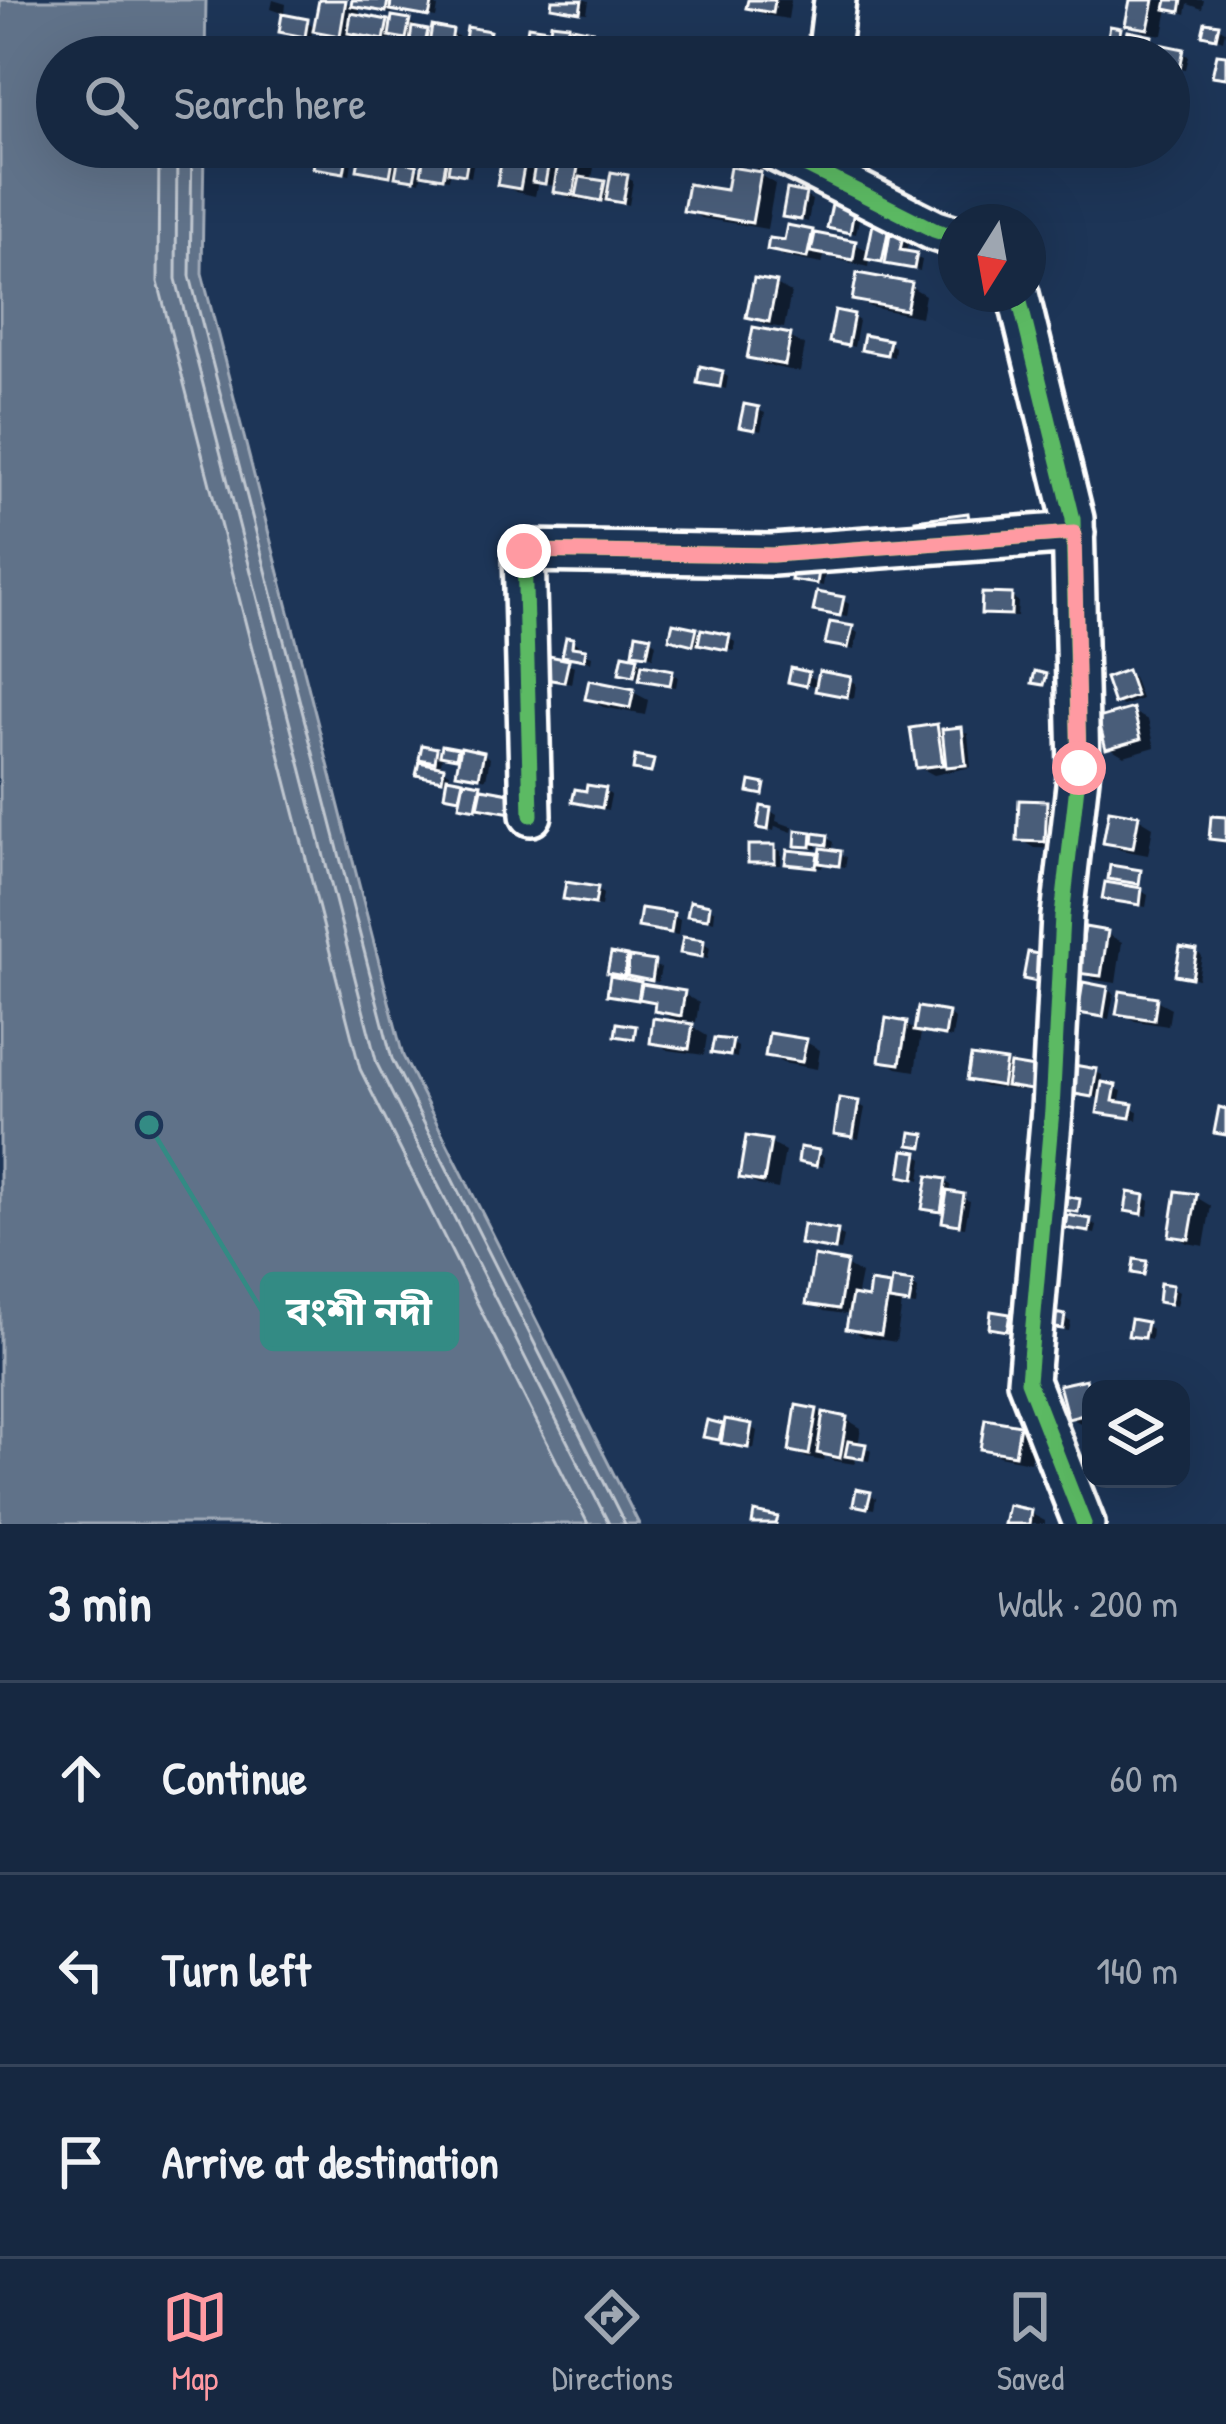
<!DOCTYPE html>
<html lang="en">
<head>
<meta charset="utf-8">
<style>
  :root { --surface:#162841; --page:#23344c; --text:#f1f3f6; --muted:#9ea6b1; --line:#35445a; --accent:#ff9aa2 }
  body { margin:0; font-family:"Patrick Hand","Noto Sans Bengali",sans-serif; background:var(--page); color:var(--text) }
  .controls { position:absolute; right:36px; bottom:36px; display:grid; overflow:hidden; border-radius:24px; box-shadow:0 12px 48px #0002 }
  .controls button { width:108px; height:108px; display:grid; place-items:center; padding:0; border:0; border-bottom:3px solid var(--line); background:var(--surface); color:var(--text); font:60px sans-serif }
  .compass { position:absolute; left:938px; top:204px; width:108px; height:108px; border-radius:50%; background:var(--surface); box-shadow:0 12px 48px #0002; rotate:191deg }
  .stop { position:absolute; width:36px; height:36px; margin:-27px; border:9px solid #ff9aa2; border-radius:50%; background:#fff }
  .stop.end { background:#ff9aa2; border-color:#fff; box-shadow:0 3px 12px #0008 }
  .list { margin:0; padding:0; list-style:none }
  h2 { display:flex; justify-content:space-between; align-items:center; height:156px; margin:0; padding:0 48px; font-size:51px }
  h2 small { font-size:39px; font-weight:400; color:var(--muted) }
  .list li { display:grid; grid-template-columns:78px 1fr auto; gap:36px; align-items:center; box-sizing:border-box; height:192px; padding:0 48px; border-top:3px solid var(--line) }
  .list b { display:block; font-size:45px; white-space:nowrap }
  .list em { font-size:39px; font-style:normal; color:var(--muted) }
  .icon { flex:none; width:66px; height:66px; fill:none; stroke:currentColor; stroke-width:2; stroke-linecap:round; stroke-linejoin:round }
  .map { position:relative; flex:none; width:1226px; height:1524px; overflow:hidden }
  .search { position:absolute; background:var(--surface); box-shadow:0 12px 48px #0002; left:36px; right:36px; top:36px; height:132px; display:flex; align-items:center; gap:30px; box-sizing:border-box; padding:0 42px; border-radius:66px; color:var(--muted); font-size:45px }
  .sheet { height:732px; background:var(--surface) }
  nav { display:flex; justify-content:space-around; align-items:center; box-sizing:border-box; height:168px; border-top:3px solid var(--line); background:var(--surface); font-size:33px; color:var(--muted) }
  nav a { display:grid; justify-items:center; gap:6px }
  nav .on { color:var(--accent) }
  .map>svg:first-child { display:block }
  .water { fill:#617289; stroke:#a0aab8; stroke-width:3 }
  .shadow { fill:#0007 }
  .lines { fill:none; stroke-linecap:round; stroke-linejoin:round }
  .shore { stroke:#c0c7d0; stroke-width:3 }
  .building { fill:#4a5d79; stroke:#fff; stroke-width:3 }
  .minor-casing { stroke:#fff; stroke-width:48 }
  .minor { stroke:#1d3557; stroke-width:39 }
  .cycleway-casing { stroke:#1d3557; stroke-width:22 }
  .cycleway { stroke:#5cba63; stroke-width:15 }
  .route { stroke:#ff9aa2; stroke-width:15 }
  .leader { fill:none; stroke:#338b84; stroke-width:4.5 }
  .callout-dot { fill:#338b84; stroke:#1d3557; stroke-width:4.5 }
  .callout { fill:#338b84; stroke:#338b84; stroke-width:4.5 }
  .callout-label { font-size:39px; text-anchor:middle; font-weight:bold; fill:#fff }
</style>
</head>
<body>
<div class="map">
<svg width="1226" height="1524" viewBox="0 0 1226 1524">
  <rect width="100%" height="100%" fill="#1d3557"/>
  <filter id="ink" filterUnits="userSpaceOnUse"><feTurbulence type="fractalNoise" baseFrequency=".00833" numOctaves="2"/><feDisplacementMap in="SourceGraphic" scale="24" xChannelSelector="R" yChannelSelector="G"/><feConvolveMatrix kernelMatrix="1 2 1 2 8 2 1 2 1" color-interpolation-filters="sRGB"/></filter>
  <g filter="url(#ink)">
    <path class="water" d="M0 0H206L205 57H57V147H204L202 273 403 1056 639 1524H0Z"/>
    <path class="shadow" d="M273 0 286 4 285 14 271 9Z
      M322 0 345 2 354 7 355 0H378L394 5 395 0 432 3 438 7 436 18 400 12 393 8 392 14 360 8 359 18 394 26 409 22 415 25 414 31 433 36 452 33 459 37 455 57H434L430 55 432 45 392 35 391 41 358 36 381 50 394 49 400 53V57H386L376 51V55L361 52 355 49 356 43 331 39 313 28 311 39 283 31 307 22 317 28Z
      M555 0H586L589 1 587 13 561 10 554 6Z
      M751 0H791L788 19 765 15 750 7Z
      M1134 0H1204L1202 9 1188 4 1186 14 1168 8 1163 35 1144 32 1129 23Z
      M1218 27 1225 31 1223 40 1206 34Z
      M568 28 574 32 592 33 607 42 605 57H527L546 32 552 35Z
      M1120 31 1130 36 1151 38 1157 42 1156 46 1189 56 1186 69 1169 66V57H1147L1127 51 1128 45 1110 39Z
      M489 34 495 38 492 57H465Z
      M344 147H364L363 151 354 150 350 175 316 166 343 152Z
      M391 147H422L420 158 401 155 399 164 416 168 424 172 446 160 452 164 469 150 475 154 471 177 451 171 449 179 431 176 422 171 420 182 397 174V177L367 172 360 168 389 156Z
      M585 147H584H675L672 160 635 153 628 149 627 155Z
      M686 147H719L716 162 691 157 685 153Z
      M744 147 780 173 757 169 742 161Z
      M526 154 539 161 549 158 561 165 579 159 594 168 591 182 611 189 627 178 633 181 629 205 608 198V202L571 199 556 190 557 187 538 182 535 196 516 192 501 184Z
      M760 175 775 184 767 229 702 218 687 209 728 194Z
      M805 196 812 200 808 222 785 215Z
      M862 206 856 234 831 227Z
      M877 218 896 224 893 238 908 243 906 254 922 260 920 271 869 257 868 267 824 256 822 264 785 257 770 248 812 233 855 244 871 252Z
      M776 285 791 293 784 328 765 325 750 316Z
      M910 286 925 295 921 317 870 307 855 298Z
      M853 317 859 321 854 347 833 341Z
      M755 330 790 337 805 346 800 372 765 365 750 356Z
      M889 343 895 347 894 357 865 349Z
      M722 373 728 377 726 389 701 381Z
      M758 410 765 413 761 431 742 425Z
      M819 568 825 572 823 586 794 579Z
      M1011 597 1018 601 1017 617 990 616 984 613Z
      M843 600 849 604 847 617 823 613Z
      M852 629 858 633 854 650 829 642Z
      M696 630 703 635 729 638 735 642 734 651 708 646 701 642 700 646 679 642 673 638Z
      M650 639 656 643 653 657 636 651Z
      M572 641 579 645 578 651 592 656 591 662 565 654Z
      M637 659 643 663 642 667 678 676 676 687 649 682 623 671Z
      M568 663 574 666 571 684 548 678Z
      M1126 673 1133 677 1141 699 1123 706 1116 702Z
      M808 675 820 682 850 680 856 684 854 698 825 693 813 686 791 681Z
      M633 692 648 700 645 715 603 707 588 698Z
      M1133 712 1148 720 1155 747 1124 756 1109 747Z
      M936 727 944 732 961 730 968 734 971 767 934 775 919 767Z
      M436 751 443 755 440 767 422 757Z
      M457 751 463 754H483L490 758 486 779 459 771 462 760 443 754Z
      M443 770 450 773 448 780 514 797 517 815 469 808 463 804V800L447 794 449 782 420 773Z
      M605 791 611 795 608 810 575 801Z
      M1046 804 1061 813 1059 849 1035 848 1020 839Z
      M770 811 777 815 776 821 793 827 792 832 775 826 774 831 760 826Z
      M1138 818 1153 827 1148 855 1121 850 1106 842Z
      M799 834 827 838 834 842 832 852 847 857 845 867 823 862 822 868 795 866 789 862 817 856 823 860 825 846 817 845V849L804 848 798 844Z
      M774 848 781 851V865H757L751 862Z
      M597 890 603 894 601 906 573 901 567 897Z
      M1141 891 1148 895 1146 907 1111 901 1105 898Z
      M709 908 715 911 714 921 691 914Z
      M673 916 680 920 678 935 648 930 641 926Z
      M1107 934 1122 942 1116 983 1095 980 1080 971Z
      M703 943 710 947 708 958 684 952Z
      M1196 952 1202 956 1198 979 1178 973Z
      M626 959 661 968 658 982 631 975 630 983 684 994 699 1003 696 1022 681 1020 707 1036 704 1055 668 1050 653 1041 684 1025 657 1010V1006L645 999 644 1002 610 994 629 982 611 971Z
      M1107 990 1114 993 1109 1019 1081 1011Z
      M1156 1000 1171 1008 1168 1026 1135 1021 1120 1012Z
      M948 1015 955 1019 952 1038 921 1033 915 1071 897 1068 882 1059 906 1025 917 1031Z
      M806 1042 820 1050 817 1069 783 1063 768 1055Z
      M732 1043 738 1047 737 1058 714 1051Z
      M1005 1064 1011 1067 1043 1093 985 1087 970 1079Z
      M1096 1072 1102 1075 1101 1085 1122 1091 1119 1105 1138 1111 1137 1120 1107 1115 1100 1111 1102 1099 1072 1091Z
      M858 1104 865 1108 859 1139 837 1132Z
      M770 1143 785 1151 778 1189 758 1185 743 1177Z
      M818 1153 824 1157 823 1167 801 1161Z
      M917 1155 923 1159 920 1180 903 1174Z
      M945 1182 951 1185 950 1195 970 1201 965 1227 951 1225 945 1221 946 1213 926 1207Z
      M1196 1197 1211 1206 1204 1246 1187 1243 1172 1234Z
      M1144 1198 1150 1201 1148 1216 1128 1210Z
      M1090 1222 1097 1226 1095 1234 1068 1227Z
      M837 1233 844 1237 841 1251 810 1246 803 1242Z
      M846 1265 861 1274 856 1299 870 1302 889 1288 893 1291 912 1285 918 1289 916 1306 902 1304 896 1342 864 1337 849 1328 852 1315 824 1311 809 1302Z
      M1172 1288 1179 1292 1176 1306 1161 1300Z
      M1009 1317 1015 1321 1013 1333 992 1327Z
      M1064 1318 1071 1322 1069 1331 1050 1328Z
      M1146 1325 1152 1329 1151 1340 1132 1334Z
      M1085 1382 1098 1389H1091V1425L1086 1426 1071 1418Z
      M816 1411 846 1419 861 1428 858 1445 871 1450 869 1461 856 1458 855 1464 835 1461 825 1455 824 1461 807 1458 792 1450Z
      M709 1424 726 1428 750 1427 757 1431 754 1449 713 1439 706 1436Z
      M1019 1427 1034 1436 1030 1462 999 1456 984 1448Z
      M870 1495 876 1498 874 1509 863 1507Z
      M1030 1513 1045 1521V1524H1007Z"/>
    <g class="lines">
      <path class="shore" d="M159 147 158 282 360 1069 588 1524
        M177 147 176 279 377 1064 609 1524
        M192 147 190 276 392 1059 625 1524"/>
    </g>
    <path class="building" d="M319 0H346L340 36 313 31Z
      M352 0H388L386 12 351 6Z
      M391 0H433L429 17 390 10Z
      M552 0H582L580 12 551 7Z
      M748 0H775L773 13 746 8Z
      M1130 0H1154L1148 29 1125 25Z
      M1167 0H1182L1180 12 1165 9Z
      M351 13 388 20 384 40 348 33Z
      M282 14 308 19 305 37 279 32Z
      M392 16 410 19 406 39 389 36Z
      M1205 22 1219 24 1216 38 1202 35Z
      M551 23 569 25 564 57H546Z
      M432 26 453 30 449 57 427 56Z
      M528 26 548 29 543 57H523Z
      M1110 26 1121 28 1118 43 1107 41Z
      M412 27 428 30 425 44 410 41Z
      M467 27 490 31 485 57H462Z
      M572 27 593 31 589 57H566Z
      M1128 31 1152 36 1148 57 1123 52Z
      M353 37 371 41 369 54 351 50Z
      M271 41 287 44 284 57H268Z
      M380 43 395 47 393 57 377 55Z
      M1155 43 1184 49 1180 68 1169 65V57H1152Z
      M1217 54 1226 55V78L1212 76Z
      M317 147 348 150 344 173 313 168Z
      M388 147H415L414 156 387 152Z
      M452 147H470L465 175 448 172Z
      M504 147 527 151 520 189 497 185Z
      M683 147H712L710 160 681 155Z
      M741 147H768L765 166 738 162Z
      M361 148 394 154 390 176 357 170Z
      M424 153 447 157 443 178 421 174Z
      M537 153 550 156 545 184 532 182Z
      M560 153 580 156 573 195 553 192Z
      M398 161 417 165 414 180 395 177Z
      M730 167 761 172 752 223 683 211 688 184 726 190Z
      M611 172 628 175 623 203 606 200Z
      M580 177 605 181 601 201 576 196Z
      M787 189 806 193 801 220 782 217Z
      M834 195 856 199 850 233 827 228Z
      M875 214 891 217 882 262 866 259Z
      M787 225 813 230 807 258 767 250 769 238 784 240Z
      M815 233 856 241 853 260 811 252Z
      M890 234 903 237 900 250 917 253 914 269 885 264Z
      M857 273 912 283 906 310 852 300Z
      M754 278 777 282 769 322 746 317Z
      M835 310 854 314 848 346 829 342Z
      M753 327 791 334 785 365 747 358Z
      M864 335 890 340 887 355 861 350Z
      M700 366 723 371 720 387 697 383Z
      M744 404 759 407 755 430 739 427Z
      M968 513 971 533 918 539 915 520Z
      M794 561 820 565 817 584 791 580Z
      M817 592 844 597 840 616 813 611Z
      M982 593 1012 594 1011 615 981 614Z
      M830 622 853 626 848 648 825 644Z
      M673 623 697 628 693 645 669 639Z
      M701 629 730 635 727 650 698 644Z
      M636 633 651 636 647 655 633 653Z
      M566 637 573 638 572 647 586 649 584 660 562 656Z
      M623 654 638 657 634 676 619 673Z
      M549 656 569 660 564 682 545 679Z
      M642 664 673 670 670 685 639 680Z
      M791 668 809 672 806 686 788 682Z
      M1127 670 1136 696 1114 704 1105 678Z
      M819 671 851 677 847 697 815 691Z
      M1035 671 1047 674 1044 685 1032 683Z
      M589 680 634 689 630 708 585 699Z
      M1133 708 1141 739 1106 749 1098 718Z
      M937 724 943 765 916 768 910 728Z
      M962 727 966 765 946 767 942 729Z
      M422 745 437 748 435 762 419 759Z
      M442 745 458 748 456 758 440 755Z
      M461 747 484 752 479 777 456 773Z
      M635 756 654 760 651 773 633 770Z
      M419 762 444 767 442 780 416 775Z
      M447 777 463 780 459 798 444 795Z
      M464 781 481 784 476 809 459 806Z
      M750 781 765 784 763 795 748 792Z
      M587 785 606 788 602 808 572 802 575 789 586 791Z
      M482 788 515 794 511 813 478 807Z
      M1019 800 1047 801 1045 842 1017 841Z
      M761 806 771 808 768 830 757 828Z
      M1109 810 1139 815 1133 848 1103 843Z
      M1211 816 1226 817V841L1209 839Z
      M796 830 812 832 811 847 795 846Z
      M814 833 828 835 827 845 813 843Z
      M748 845H775V863H748Z
      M821 848 841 851 839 866 819 863Z
      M787 850 818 853 816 867 785 864Z
      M1110 865 1141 870 1139 884 1108 879Z
      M566 882 598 887 595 904 563 899Z
      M1105 882 1142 888 1140 905 1102 899Z
      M690 901 710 905 708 919 687 916Z
      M641 908 674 913 671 933 638 927Z
      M1085 927 1108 931 1101 976 1077 973Z
      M683 937 704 940 702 957 680 953Z
      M1180 947 1197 950 1192 978 1175 975Z
      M1028 952 1052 957 1047 984 1023 979Z
      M611 953 627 956 624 976 607 973Z
      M629 957 655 961 652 981 627 976Z
      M610 976 641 982 638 1000 607 995Z
      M1083 982 1108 987 1103 1017 1078 1013Z
      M642 984 685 991 681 1016 654 1011 655 1002 639 999Z
      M1120 991 1157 997 1154 1020 1116 1014Z
      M918 1007 949 1012 945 1036 914 1031Z
      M653 1018 693 1024 689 1049 650 1043Z
      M886 1018 907 1022 900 1064 879 1061Z
      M617 1023 636 1026 634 1039 615 1036Z
      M769 1033 807 1039 802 1062 765 1056Z
      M714 1038 733 1040 730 1056 711 1053Z
      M971 1056 1006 1061 1002 1086 967 1080Z
      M1010 1064 1040 1069 1037 1091 1006 1086Z
      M1074 1065 1097 1069 1092 1097 1069 1093Z
      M1102 1082 1116 1085 1113 1101 1133 1104 1130 1118 1097 1113Z
      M839 1098 859 1101 853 1137 834 1134Z
      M1219 1107 1226 1109V1135L1214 1133Z
      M911 1132 925 1134 923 1147 909 1145Z
      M746 1136 771 1140 764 1182 739 1178Z
      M800 1147 819 1150 816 1166 798 1162Z
      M904 1150 918 1152 914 1179 900 1176Z
      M928 1176 946 1179 941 1212 922 1209Z
      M947 1191 964 1194 959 1225 942 1222Z
      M1176 1191 1197 1194 1189 1239 1169 1236Z
      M1128 1192 1145 1195 1142 1214 1125 1211Z
      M1065 1196 1080 1199 1078 1212 1063 1210Z
      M1067 1215 1091 1219 1089 1232 1065 1228Z
      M803 1224 838 1230 835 1250 800 1244Z
      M814 1256 847 1262 839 1309 806 1304Z
      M1134 1259 1147 1261 1144 1275 1132 1273Z
      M892 1279 913 1282 909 1304 889 1301Z
      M870 1282 890 1285 881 1335 846 1329 852 1295 868 1298Z
      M1160 1283 1173 1285 1170 1304 1158 1302Z
      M991 1311 1010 1314 1007 1331 989 1328Z
      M1043 1311 1065 1315 1063 1329 1041 1326Z
      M1131 1319 1147 1322 1144 1338 1128 1336Z
      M1086 1379 1091 1398V1413L1068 1419 1059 1385Z
      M796 1405 817 1409 809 1455 789 1451Z
      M823 1412 847 1417 840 1458 817 1453Z
      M725 1419 752 1424 748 1448 721 1443Z
      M985 1419 1020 1425 1015 1455 980 1449Z
      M707 1420 723 1424 719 1440 703 1437Z
      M848 1441 866 1444 863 1459 845 1456Z
      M856 1489 871 1492 867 1508 853 1505Z
      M1008 1505 1031 1510 1029 1524H1004Z
      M754 1512 778 1517 776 1524H752Z"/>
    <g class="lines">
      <defs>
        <path id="minor" d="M828 57 835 0
          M779 147 777 151 934 230 956 237
          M1018 294 1073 519 1079 768 1062 916 1052 1110 1028 1381 1084 1524
          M531 815 524 551 772 555 1074 533"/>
      </defs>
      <use href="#minor" class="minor-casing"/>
      <use href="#minor" class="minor"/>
      <defs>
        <path id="cycleway" d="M779 147 777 151 934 230 956 237
          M1018 294 1073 519 1079 768 1062 916 1052 1110 1028 1381 1084 1524
          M531 815 524 551 772 555 1074 533"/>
      </defs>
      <use href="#cycleway" class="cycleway-casing"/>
      <use href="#cycleway" class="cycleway"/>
    </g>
  </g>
  <g class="lines" filter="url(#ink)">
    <path class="route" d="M524 551 772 555 1074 533 1079 768"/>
  </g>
  <path class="leader" d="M149 1125L262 1311"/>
  <circle class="callout-dot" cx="149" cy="1125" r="12"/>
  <rect class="callout" x="262" y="1274" width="195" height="75" rx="12"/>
  <g class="callout-label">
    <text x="359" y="1325">বংশী নদী</text>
  </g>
</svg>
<div class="controls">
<button><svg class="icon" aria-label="layers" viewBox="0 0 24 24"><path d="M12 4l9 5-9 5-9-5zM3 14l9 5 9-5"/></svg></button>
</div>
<svg class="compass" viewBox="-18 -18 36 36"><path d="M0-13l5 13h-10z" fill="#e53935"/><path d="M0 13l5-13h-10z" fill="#9ea6b1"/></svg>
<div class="stop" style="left:1079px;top:768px"></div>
<div class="stop end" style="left:524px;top:551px"></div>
<div class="search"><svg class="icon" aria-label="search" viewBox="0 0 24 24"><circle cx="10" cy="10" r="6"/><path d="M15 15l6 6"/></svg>Search here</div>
</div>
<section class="sheet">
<h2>3 min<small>Walk · 200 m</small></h2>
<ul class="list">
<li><svg class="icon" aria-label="ahead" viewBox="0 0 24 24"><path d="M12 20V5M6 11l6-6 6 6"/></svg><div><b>Continue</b></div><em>60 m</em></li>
<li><svg class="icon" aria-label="left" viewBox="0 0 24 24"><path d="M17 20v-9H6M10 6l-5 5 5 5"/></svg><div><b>Turn left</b></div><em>140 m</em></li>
<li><svg class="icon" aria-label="arrive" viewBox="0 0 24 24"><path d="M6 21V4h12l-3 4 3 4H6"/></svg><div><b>Arrive at destination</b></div></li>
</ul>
</section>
<nav>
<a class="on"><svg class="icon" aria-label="map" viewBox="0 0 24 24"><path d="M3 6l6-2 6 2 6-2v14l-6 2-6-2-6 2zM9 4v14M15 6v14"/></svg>Map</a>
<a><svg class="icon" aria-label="directions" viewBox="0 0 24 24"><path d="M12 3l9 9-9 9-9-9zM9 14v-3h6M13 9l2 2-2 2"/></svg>Directions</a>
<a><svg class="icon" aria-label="saved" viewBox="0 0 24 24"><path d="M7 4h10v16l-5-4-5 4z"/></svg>Saved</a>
</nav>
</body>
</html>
